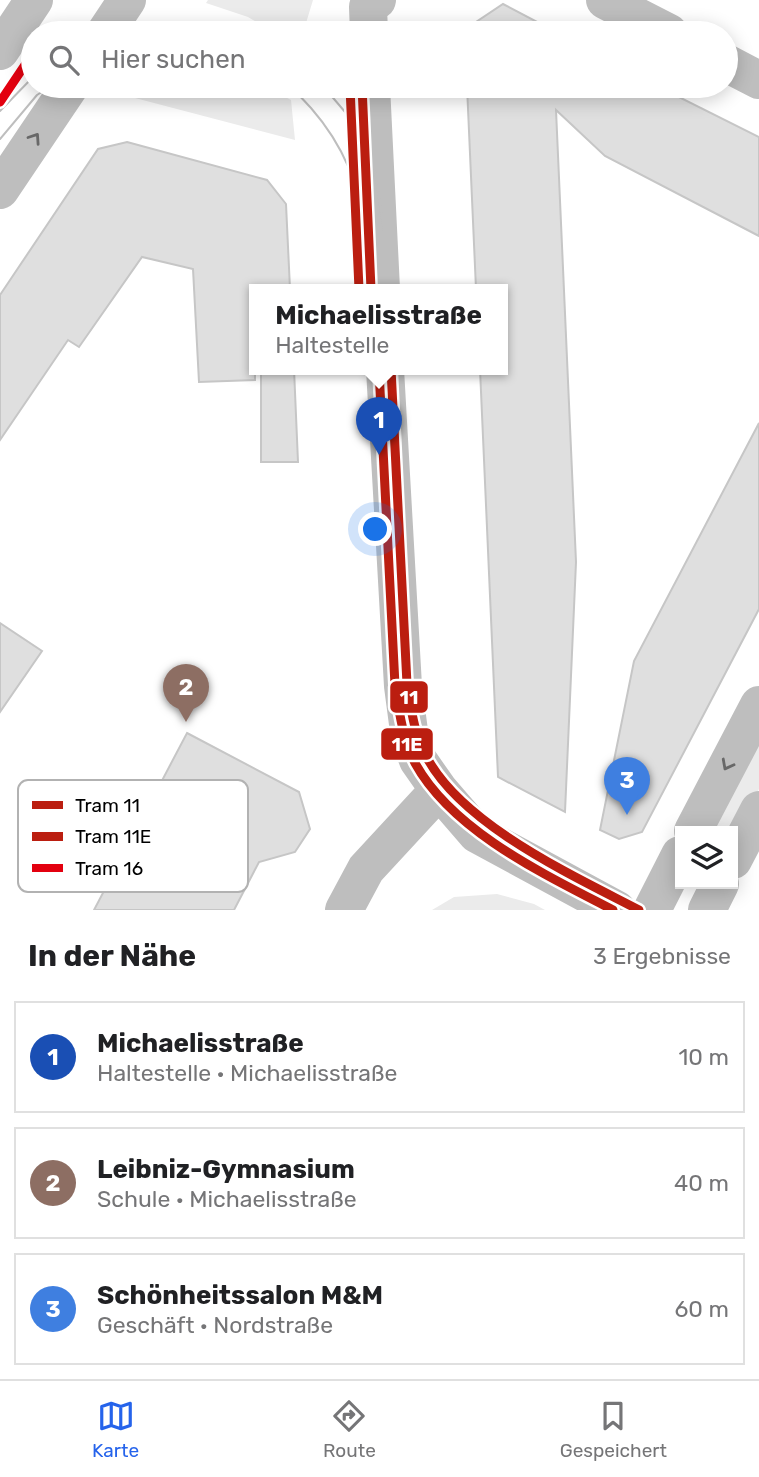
<!DOCTYPE html>
<html lang="de">
<head>
<meta charset="utf-8">
<style>
  :root { --surface:#fff; --page:#f6f6f6; --text:#202124; --muted:#757577; --line:#e0e0e0; --accent:#2563eb }
  body { margin:0; font-family:Rubik,sans-serif; background:var(--page); color:var(--text) }
  .controls { position:absolute; right:21px; bottom:21px; display:grid; overflow:hidden; border-radius:0px; box-shadow:0 4px 18px #0003 }
  .controls button { width:63px; height:63px; display:grid; place-items:center; padding:0; border:0; border-bottom:2px solid var(--line); background:var(--surface); color:var(--text); font:35px sans-serif }
  .you { position:absolute; left:376px; top:530px; width:24px; height:24px; margin:-18px; border:5px solid #fff; border-radius:50%; background:#1a73e8; box-shadow:0 0 0 10px #1a73e833 }
  .badge { display:grid; place-items:center; width:46px; height:46px; border-radius:50%; background:var(--accent); color:#fff; font-size:23px; font-weight:700 }
  .pin { position:absolute; translate:-50% -58px; filter:drop-shadow(0 2px 4px #0008) }
  .pin::after { content:''; position:absolute; top:37px; width:24px; height:21px; background:inherit; clip-path:polygon(0 0,100% 0,50% 100%) }
  .popup { position:absolute; left:249px; top:284px; width:259px; height:91px; box-sizing:border-box; display:grid; place-content:center; border-radius:0px; background:var(--surface); filter:drop-shadow(0 2px 5px #0005); font-size:23px; white-space:nowrap; color:var(--muted) }
  .popup b { font-size:26px; color:var(--text) }
  .popup::after { content:''; position:absolute; left:50%; top:100%; margin-left:-14px; border:14px solid transparent; border-top-color:var(--surface) }
  .list { margin:0; padding:0; list-style:none }
  h2 { display:flex; justify-content:space-between; align-items:center; height:91px; margin:0; padding:0 28px; font-size:30px }
  h2 small { font-size:23px; font-weight:400; color:var(--muted) }
  .list li { display:grid; grid-template-columns:46px 1fr auto; gap:21px; align-items:center; box-sizing:border-box; height:112px; margin:0 14px 14px; padding:0 14px; border:2px solid var(--line); border-radius:0px }
  .list b { display:block; font-size:26px; white-space:nowrap }
  .list p { margin:0; font-size:23px; white-space:nowrap; color:var(--muted) }
  .list em { font-size:23px; font-style:normal; color:var(--muted) }
  .icon { flex:none; width:38px; height:38px; fill:none; stroke:currentColor; stroke-width:2; stroke-linecap:round; stroke-linejoin:round }
  .map { position:relative; flex:none; width:759px; height:910px; overflow:hidden }
  .search { position:absolute; background:var(--surface); box-shadow:0 4px 18px #0003; left:21px; right:21px; top:21px; height:77px; display:flex; align-items:center; gap:18px; box-sizing:border-box; padding:0 24px; border-radius:38px; color:var(--muted); font-size:26px }
  .sheet { height:469px; background:var(--surface) }
  nav { display:flex; justify-content:space-around; align-items:center; box-sizing:border-box; height:98px; border-top:2px solid var(--line); background:var(--surface); font-size:19px; color:var(--muted) }
  nav a { display:grid; justify-items:center; gap:4px }
  nav .on { color:var(--accent) }
  .map>svg:first-child { display:block }
  .green { fill:#ebebeb }
  .building { fill:#dfdfdf; stroke:#c6c6c6; stroke-width:2 }
  .lines { fill:none; stroke-linecap:round; stroke-linejoin:round }
  .minor { stroke:#bebebe; stroke-width:38 }
  .major { stroke:#bebebe; stroke-width:38 }
  .tram { stroke:#bebebe; stroke-width:2 }
  .tram-1-casing { stroke:#fff; stroke-width:14 }
  .tram-2-casing { stroke:#fff; stroke-width:14 }
  .tram-3-casing { stroke:#fff; stroke-width:14 }
  .tram-1 { stroke:#bb1e10; stroke-width:9 }
  .tram-2 { stroke:#bb1e10; stroke-width:9 }
  .tram-3 { stroke:#e3000f; stroke-width:9 }
  .oneway { stroke:#686868 }
  .key { fill:#fff; stroke:#b2b2b2; stroke-width:2 }
  .key-label { font-size:19px; fill:#000 }
  .line-badge { stroke:#fff; stroke-width:2.5 }
  .badge-label { font-size:19px; text-anchor:middle; font-weight:bold; fill:#fff }
</style>
</head>
<body>
<div class="map">
<svg width="759" height="910" viewBox="0 0 759 910">
  <rect width="100%" height="100%" fill="#fff"/>
  <path class="green" d="M208 0H313L303 33H275L248 17 206 3Z
    M143 86H264L291 100 295 140 135 98Z
    M759 734V789L733 840V831H708Z
    M497 894 534 904 545 910H432L454 897Z"/>
  <path class="building" d="M503 4 558 33H464V30Z
    M467 86H657L759 137V236L605 156 556 110 576 562 565 812 498 777 480 369H503V289H476Z
    M127 142 267 180 286 204 290 289H255V380L199 382 193 269 142 257 79 347 68 340 0 440V295L98 149Z
    M261 369H294L298 462H261Z
    M759 423V609L642 832 619 839 600 830 634 661Z
    M0 623 42 651 0 712Z
    M187 733 299 792 310 829 295 852 259 862 234 910H94Z"/>
  <g class="lines">
    <path class="minor" d="M605 0 669 33
      M369 33 368 7 377 0
      M726 63 759 80
      M371 86 381 289
      M385 369 403 686 410 739 418 760 439 790 477 834 617 910
      M693 831 759 705
      M733 860 759 810
      M344 910 366 869 439 790
      M652 910 680 855
      M707 910 720 884"/>
    <path class="major" d="M105 33 127 0
      M0 51 34 0
      M0 190 70 86"/>
    <path class="tram" d="M108 33 160 22H205L234 33
      M287 86C297 91 303 100 311 108 345 147 357 183 368 233
      M323 86 351 119 375 171 384 233
      M0 111 33 77
      M0 139 37 95 51 86"/>
    <defs>
      <path id="tram-1" d="M362 86 371 289
        M391 369 407 684C411 708 414 734 426 756 462 825 572 875 639 910"/>
      <path id="tram-2" d="M350 87 359 289
        M379 370 395 685C399 711 403 740 415 763 453 832 546 875 613 910"/>
      <path id="tram-3" d="M0 102 33 53"/>
    </defs>
    <use href="#tram-1" class="tram-1-casing"/>
    <use href="#tram-2" class="tram-2-casing"/>
    <use href="#tram-3" class="tram-3-casing"/>
    <use href="#tram-1" class="tram-1"/>
    <use href="#tram-2" class="tram-2"/>
    <use href="#tram-3" class="tram-3"/>
  </g>
  <defs><path id="oneway-chevron" d="M-2-3.5L2.5 0L-2 3.5" fill="none" stroke-width="1.6" stroke-linecap="round" stroke-linejoin="round" transform="scale(1.75)"/></defs>
  <g class="oneway">
    <use href="#oneway-chevron" transform="translate(35 138) rotate(-56)"/>
    <use href="#oneway-chevron" transform="translate(727 765) rotate(118)"/>
  </g>
  <rect x="18" y="780" width="230" height="112" rx="10" class="key"/>
  <rect x="32" y="801" width="31" height="8" fill="#bb1e10"/>
  <rect x="32" y="832" width="31" height="9" fill="#bb1e10"/>
  <rect x="32" y="864" width="31" height="8" fill="#e3000f"/>
  <g class="key-label">
    <text x="75" y="812">Tram 11</text>
    <text x="75" y="843">Tram 11E</text>
    <text x="75" y="875">Tram 16</text>
  </g>
  <g class="line-badge">
    <rect x="389" y="680" width="40" height="34" rx="7" fill="#bb1e10"/>
    <rect x="380" y="727" width="54" height="34" rx="7" fill="#bb1e10"/>
  </g>
  <g class="badge-label">
    <text x="409" y="704">11</text>
    <text x="407" y="751">11E</text>
  </g>
</svg>
<div class="controls">
<button><svg class="icon" aria-label="layers" viewBox="0 0 24 24"><path d="M12 4l9 5-9 5-9-5zM3 14l9 5 9-5"/></svg></button>
</div>
<div class="you"></div>
<div class="pin badge" style="left:379px;top:455px;background:#1a4fb4">1</div>
<div class="popup"><b>Michaelisstraße</b>Haltestelle</div>
<div class="pin badge" style="left:186px;top:722px;background:#8d6e63">2</div>
<div class="pin badge" style="left:627px;top:815px;background:#3f7fe0">3</div>
<div class="search"><svg class="icon" aria-label="search" viewBox="0 0 24 24"><circle cx="10" cy="10" r="6"/><path d="M15 15l6 6"/></svg>Hier suchen</div>
</div>
<section class="sheet">
<h2>In der Nähe<small>3 Ergebnisse</small></h2>
<ul class="list">
<li><span class="badge" style="background:#1a4fb4">1</span><div><b>Michaelisstraße</b><p>Haltestelle · Michaelisstraße</p></div><em>10 m</em></li>
<li><span class="badge" style="background:#8d6e63">2</span><div><b>Leibniz-Gymnasium</b><p>Schule · Michaelisstraße</p></div><em>40 m</em></li>
<li><span class="badge" style="background:#3f7fe0">3</span><div><b>Schönheitssalon M&amp;M</b><p>Geschäft · Nordstraße</p></div><em>60 m</em></li>
</ul>
</section>
<nav>
<a class="on"><svg class="icon" aria-label="map" viewBox="0 0 24 24"><path d="M3 6l6-2 6 2 6-2v14l-6 2-6-2-6 2zM9 4v14M15 6v14"/></svg>Karte</a>
<a><svg class="icon" aria-label="directions" viewBox="0 0 24 24"><path d="M12 3l9 9-9 9-9-9zM9 14v-3h6M13 9l2 2-2 2"/></svg>Route</a>
<a><svg class="icon" aria-label="saved" viewBox="0 0 24 24"><path d="M7 4h10v16l-5-4-5 4z"/></svg>Gespeichert</a>
</nav>
</body>
</html>
